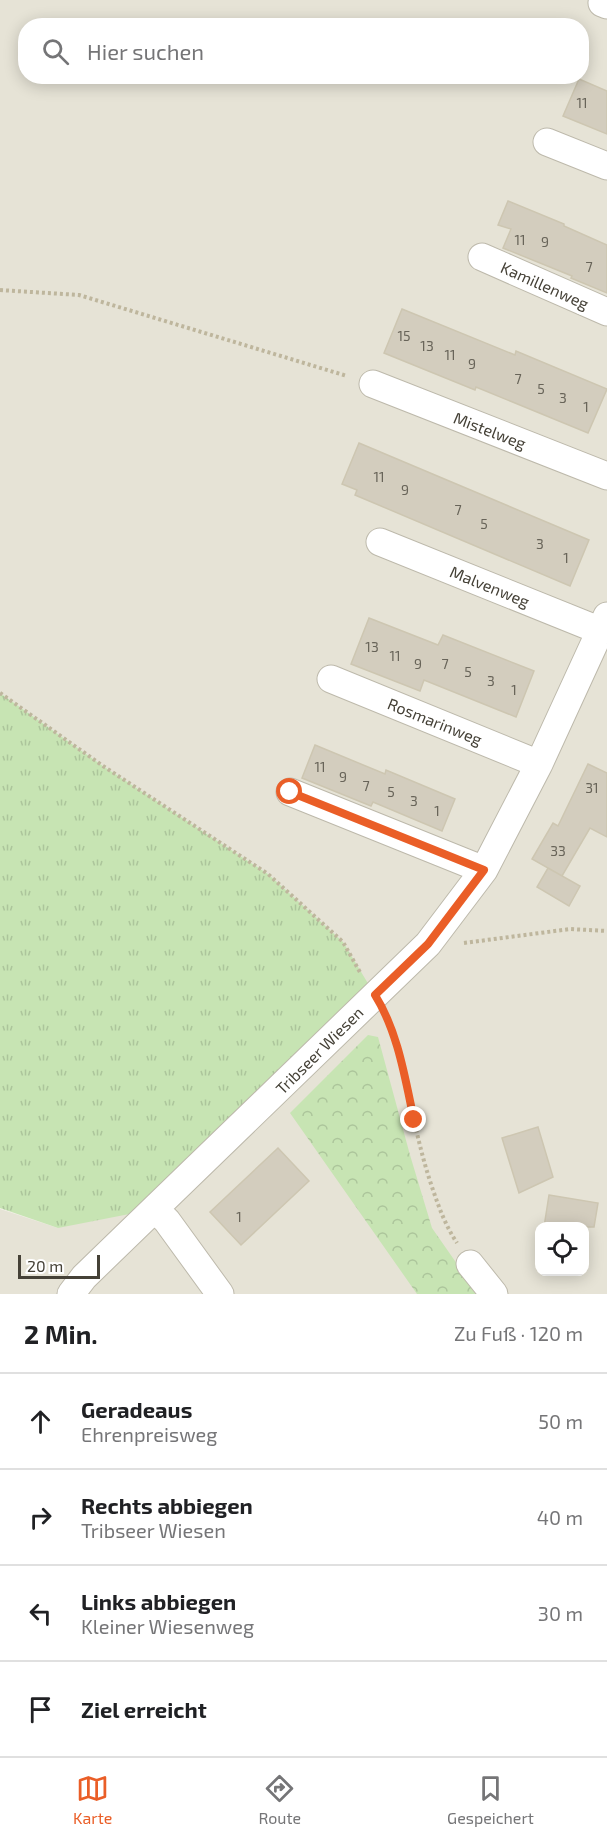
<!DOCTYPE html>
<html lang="de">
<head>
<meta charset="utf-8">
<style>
  :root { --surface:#fff; --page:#f6f6f6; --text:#202124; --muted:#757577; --line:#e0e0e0; --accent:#ea5e27 }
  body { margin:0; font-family:"Exo 2",sans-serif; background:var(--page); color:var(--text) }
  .controls { position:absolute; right:18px; bottom:18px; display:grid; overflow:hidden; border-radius:12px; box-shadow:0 3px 15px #0003 }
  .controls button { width:54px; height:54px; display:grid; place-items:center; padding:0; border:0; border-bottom:2px solid var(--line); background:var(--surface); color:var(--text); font:30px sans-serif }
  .scale { position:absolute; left:18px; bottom:15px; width:82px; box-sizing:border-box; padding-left:6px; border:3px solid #454137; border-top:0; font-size:16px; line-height:21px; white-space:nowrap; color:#454137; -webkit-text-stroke:4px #fff; paint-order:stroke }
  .stop { position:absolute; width:18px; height:18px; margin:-14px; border:4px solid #ea5e27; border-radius:50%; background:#fff }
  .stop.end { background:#ea5e27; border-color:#fff; box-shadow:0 2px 6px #0008 }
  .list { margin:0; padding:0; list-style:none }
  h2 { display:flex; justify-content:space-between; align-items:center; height:78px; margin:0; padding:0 24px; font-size:26px }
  h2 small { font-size:20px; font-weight:400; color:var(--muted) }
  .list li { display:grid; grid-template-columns:39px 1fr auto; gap:18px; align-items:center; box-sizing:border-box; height:96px; padding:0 24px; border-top:2px solid var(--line) }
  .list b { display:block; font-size:22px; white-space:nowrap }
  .list p { margin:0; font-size:20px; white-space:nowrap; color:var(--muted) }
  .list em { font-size:20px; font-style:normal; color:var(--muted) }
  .icon { flex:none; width:33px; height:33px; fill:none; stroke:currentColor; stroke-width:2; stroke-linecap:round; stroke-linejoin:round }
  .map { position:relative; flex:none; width:607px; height:1294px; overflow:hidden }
  .search { position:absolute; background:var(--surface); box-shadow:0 3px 15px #0003; left:18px; right:18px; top:18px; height:66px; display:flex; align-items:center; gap:15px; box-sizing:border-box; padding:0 21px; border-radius:24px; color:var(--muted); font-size:22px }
  .sheet { height:462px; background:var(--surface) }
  nav { display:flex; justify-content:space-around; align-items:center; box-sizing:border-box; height:84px; border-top:2px solid var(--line); background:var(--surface); font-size:16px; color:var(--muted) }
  nav a { display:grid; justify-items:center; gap:3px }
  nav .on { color:var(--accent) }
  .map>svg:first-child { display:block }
  .residential { fill:#e6e3d6; fill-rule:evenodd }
  .grass { fill:url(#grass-tufts) }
  .park { fill:url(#park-crowns) }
  .building { fill:#d3cdbe; stroke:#cdc6b1; stroke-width:1.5 }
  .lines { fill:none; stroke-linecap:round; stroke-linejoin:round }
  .street-casing { stroke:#bdb9ab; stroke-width:29 }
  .path { stroke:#beb69d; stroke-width:4; stroke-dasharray:3 3; stroke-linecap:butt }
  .street { stroke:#fff; stroke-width:27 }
  .route { stroke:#ea5e27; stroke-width:8 }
  .labels { text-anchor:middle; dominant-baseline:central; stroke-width:6; stroke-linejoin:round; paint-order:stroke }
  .number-label { font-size:14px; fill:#686459 }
  .street-label { font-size:16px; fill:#454137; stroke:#fff }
</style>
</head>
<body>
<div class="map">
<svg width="607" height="1294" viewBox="0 0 607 1294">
  <defs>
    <pattern id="grass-tufts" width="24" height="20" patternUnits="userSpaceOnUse" patternTransform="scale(1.5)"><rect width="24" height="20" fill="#c7e4b3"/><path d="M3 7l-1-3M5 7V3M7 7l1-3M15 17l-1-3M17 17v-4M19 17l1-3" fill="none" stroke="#acc59b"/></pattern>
    <pattern id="park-crowns" width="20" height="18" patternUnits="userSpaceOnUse" patternTransform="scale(1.5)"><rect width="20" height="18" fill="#c7e4b3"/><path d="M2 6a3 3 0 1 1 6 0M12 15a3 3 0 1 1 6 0" fill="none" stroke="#acc59b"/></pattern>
  </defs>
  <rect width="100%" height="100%" fill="#f2f0e7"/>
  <path class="residential" d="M0 0H607V1294H0V1209L58 1228 375 995 366 982 268 874 103 766 0 693ZM26 26H582V76H26ZM540 1226H584V1272H540Z"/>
  <path class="grass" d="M0 693 103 766 268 874 343 942 375 995 155 1209 58 1228 0 1208Z"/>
  <path class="park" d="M368 1035 378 1037 410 1155 432 1228 478 1294H417L290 1113Z"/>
  <path class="building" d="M579 79 607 91V134L563 116Z
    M508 201 564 224V226L607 245V293L571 278 572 276 503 248 511 229 498 225Z
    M402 309 515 355 516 351 607 389 588 433 476 387 475 390 384 353Z
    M359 443 589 540 570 586 355 495 357 490 342 484Z
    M369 618 438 645 443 635 534 671 516 717 424 680 420 691 351 664Z
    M315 745 385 774 386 770 455 799 442 831 373 802 371 806 302 778Z
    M588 764 607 773V837L590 828 562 876 532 859 553 823 558 826Z
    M548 868 580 886 569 906 537 887Z
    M538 1127 553 1177 519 1193 502 1138Z
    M278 1148 309 1181 241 1245 210 1212Z
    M549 1195 598 1203 594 1227H544Z"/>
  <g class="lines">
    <defs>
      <path id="street" d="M602 3 607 5
        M547 142 607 166
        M482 257 607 312
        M373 384 607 476
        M380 542 601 631
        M331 679 539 764
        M290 792 484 870
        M155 1209 167 1221 220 1294
        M470 1264 494 1294
        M71 1294 84 1277 428 944 484 870 539 764 607 616"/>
    </defs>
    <use href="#street" class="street-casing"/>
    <path class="path" d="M0 290 79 295 347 376
      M0 693 103 766 268 874 343 942 361 974
      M464 943 570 929 607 931
      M388 1019C407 1073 413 1130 431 1184 438 1205 445 1225 457 1243"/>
    <use href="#street" class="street"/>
  </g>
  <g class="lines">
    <path class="route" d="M290 792 484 870 428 944 375 995C398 1032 405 1078 414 1120"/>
  </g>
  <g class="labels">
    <g class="number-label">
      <text x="582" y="102">11</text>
      <text x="520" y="239">11</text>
      <text x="545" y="241">9</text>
      <text x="589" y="266">7</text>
      <text x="404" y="335">15</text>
      <text x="427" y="345">13</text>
      <text x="450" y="354">11</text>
      <text x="472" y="363">9</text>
      <text x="518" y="378">7</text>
      <text x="541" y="388">5</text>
      <text x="563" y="397">3</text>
      <text x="586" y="406">1</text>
      <text x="379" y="476">11</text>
      <text x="405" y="489">9</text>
      <text x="458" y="509">7</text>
      <text x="484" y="523">5</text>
      <text x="540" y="543">3</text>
      <text x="566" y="557">1</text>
      <text x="372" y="646">13</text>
      <text x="395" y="655">11</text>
      <text x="418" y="663">9</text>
      <text x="445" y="663">7</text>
      <text x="468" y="671">5</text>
      <text x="491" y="680">3</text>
      <text x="514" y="689">1</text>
      <text x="320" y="766">11</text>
      <text x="343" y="776">9</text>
      <text x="366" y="785">7</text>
      <text x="592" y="787">31</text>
      <text x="391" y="791">5</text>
      <text x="414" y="800">3</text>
      <text x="437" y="810">1</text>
      <text x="558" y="850">33</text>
      <text x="239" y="1216">1</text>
    </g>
    <g class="street-label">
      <text transform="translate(545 285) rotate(24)">Kamillenweg</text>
      <text transform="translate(490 430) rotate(21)">Mistelweg</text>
      <text transform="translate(490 586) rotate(22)">Malvenweg</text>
      <text transform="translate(435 721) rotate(22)">Rosmarinweg</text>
      <text transform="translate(319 1050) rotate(-45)">Tribseer Wiesen</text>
    </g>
  </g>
</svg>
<div class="controls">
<button><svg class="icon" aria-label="locate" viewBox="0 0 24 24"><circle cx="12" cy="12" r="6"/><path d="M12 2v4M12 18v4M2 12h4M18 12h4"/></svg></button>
</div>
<div class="scale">20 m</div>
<div class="stop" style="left:290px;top:792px"></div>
<div class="stop end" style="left:414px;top:1120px"></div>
<div class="search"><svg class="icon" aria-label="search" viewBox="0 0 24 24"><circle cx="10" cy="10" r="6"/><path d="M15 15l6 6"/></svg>Hier suchen</div>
</div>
<section class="sheet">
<h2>2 Min.<small>Zu Fuß · 120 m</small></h2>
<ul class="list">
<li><svg class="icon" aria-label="ahead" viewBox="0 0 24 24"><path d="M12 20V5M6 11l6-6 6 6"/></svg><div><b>Geradeaus</b><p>Ehrenpreisweg</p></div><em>50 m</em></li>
<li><svg class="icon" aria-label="right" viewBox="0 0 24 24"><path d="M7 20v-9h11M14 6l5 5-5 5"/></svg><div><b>Rechts abbiegen</b><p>Tribseer Wiesen</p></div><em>40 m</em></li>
<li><svg class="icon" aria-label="left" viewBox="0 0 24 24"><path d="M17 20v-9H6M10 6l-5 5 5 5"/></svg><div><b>Links abbiegen</b><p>Kleiner Wiesenweg</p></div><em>30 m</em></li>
<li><svg class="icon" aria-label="arrive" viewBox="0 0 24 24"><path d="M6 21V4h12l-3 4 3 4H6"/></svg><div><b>Ziel erreicht</b></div></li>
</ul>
</section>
<nav>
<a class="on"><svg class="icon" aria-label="map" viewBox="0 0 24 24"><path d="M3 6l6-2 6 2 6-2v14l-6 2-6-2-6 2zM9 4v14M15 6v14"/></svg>Karte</a>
<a><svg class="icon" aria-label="directions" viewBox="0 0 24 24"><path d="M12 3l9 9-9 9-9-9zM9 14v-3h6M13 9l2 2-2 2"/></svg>Route</a>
<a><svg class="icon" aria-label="saved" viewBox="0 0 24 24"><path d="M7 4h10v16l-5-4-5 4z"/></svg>Gespeichert</a>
</nav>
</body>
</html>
